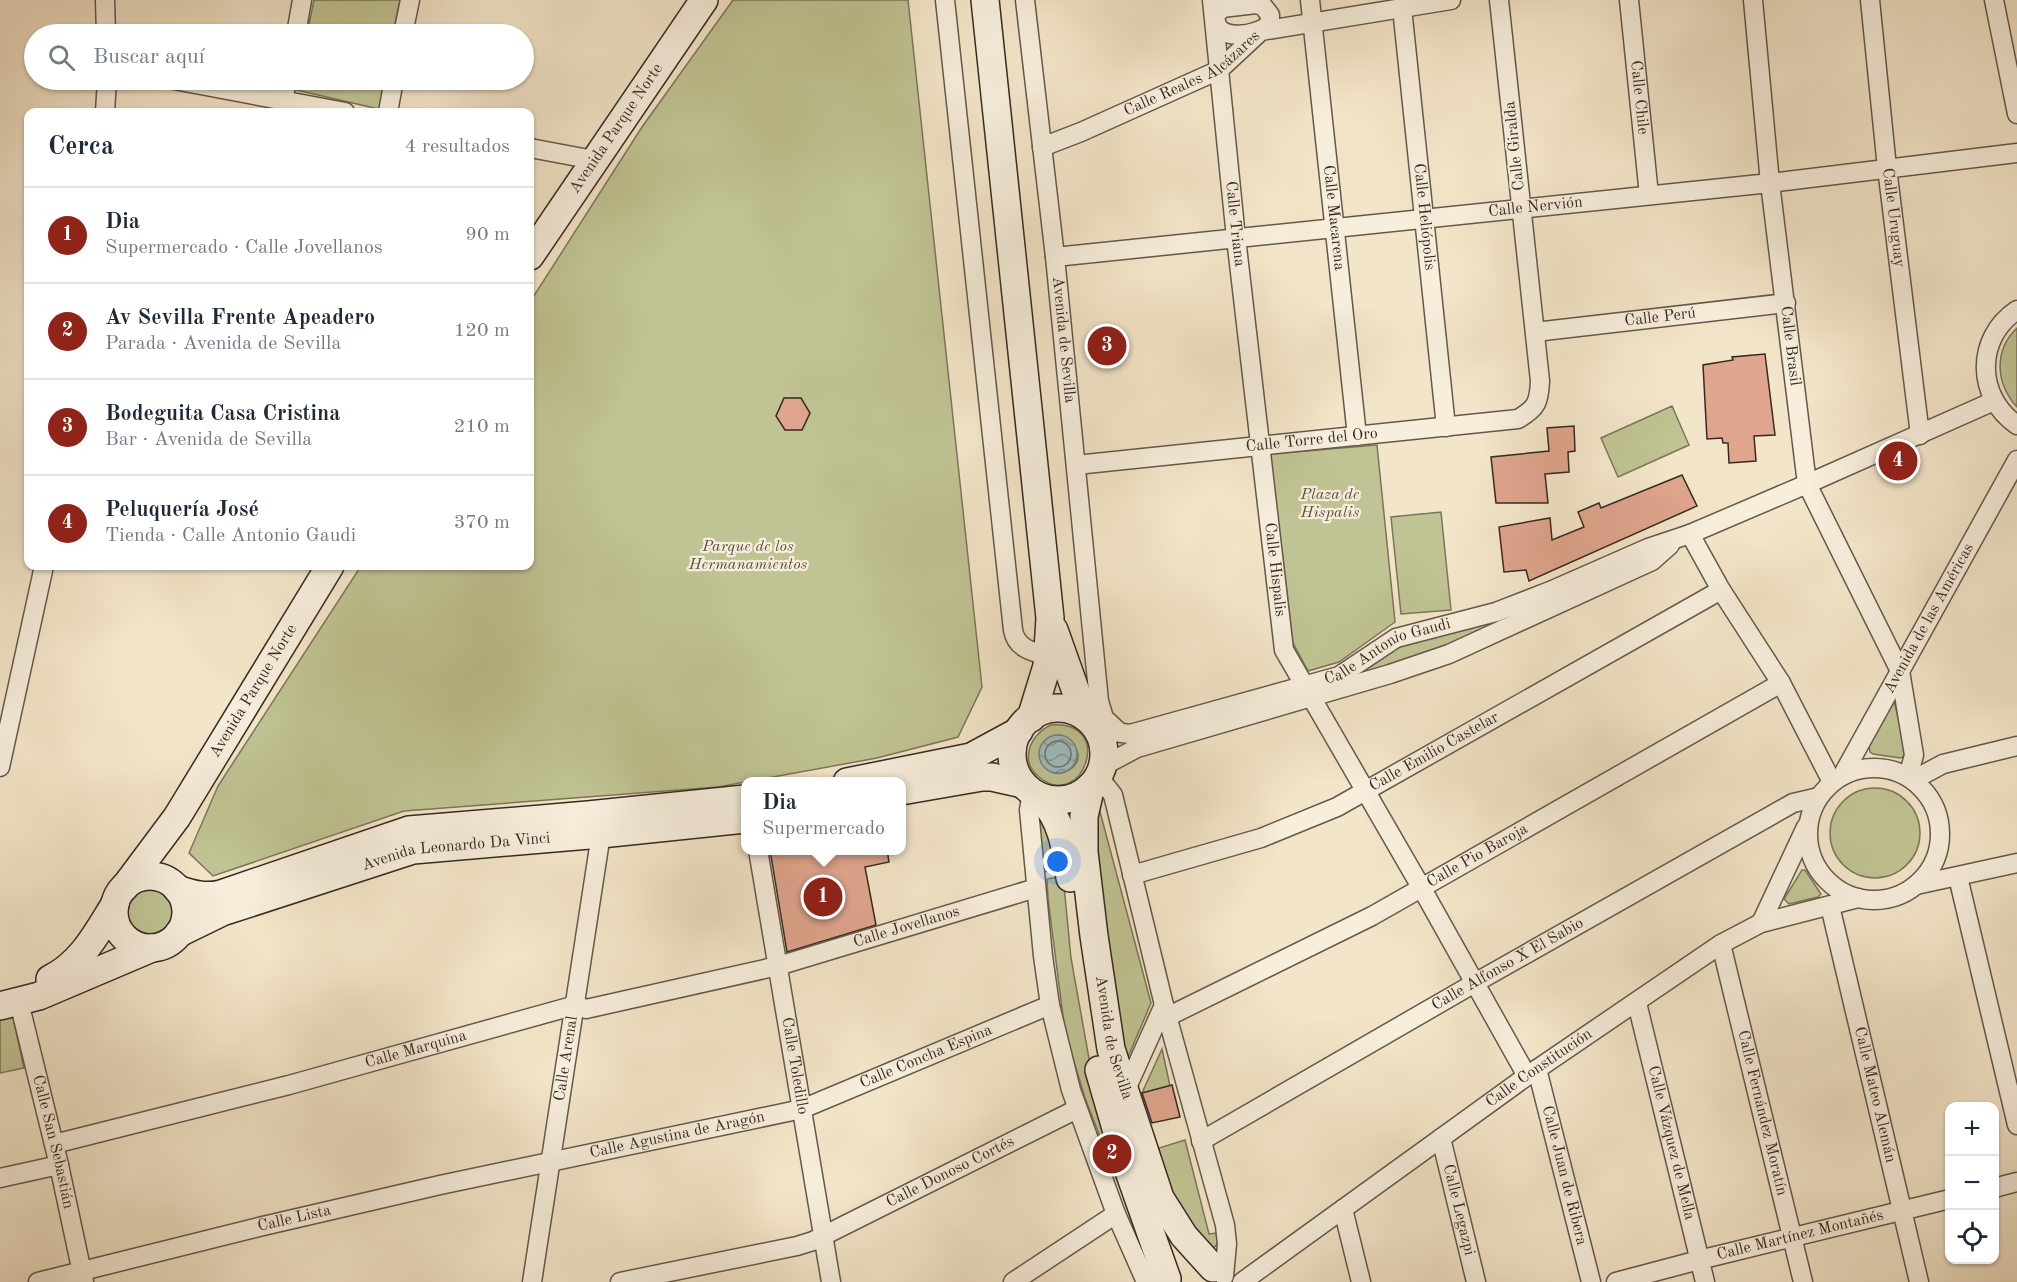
<!DOCTYPE html>
<html lang="es">
<head>
<meta charset="utf-8">
<style>
  :root { --surface:#fff; --page:#f6f6f7; --text:#1f2937; --muted:#747a83; --line:#e0e1e3; --accent:#8f2418 }
  body { margin:0; font-family:"Old Standard TT",serif; background:var(--page); color:var(--text) }
  .controls { position:absolute; right:18px; bottom:18px; display:grid; overflow:hidden; border-radius:12px; box-shadow:0 2px 4px #0004 }
  .controls button { width:54px; height:54px; display:grid; place-items:center; padding:0; border:0; border-bottom:2px solid var(--line); background:var(--surface); color:var(--text); font:30px sans-serif }
  .you { position:absolute; left:1058px; top:862px; width:21px; height:21px; margin:-15px; border:4px solid #fff; border-radius:50%; background:#1a73e8; box-shadow:0 0 0 9px #1a73e833 }
  .badge { display:grid; place-items:center; width:39px; height:39px; border-radius:50%; background:var(--accent); color:#fff; font-size:20px; font-weight:700 }
  .pin { position:absolute; translate:-50% -50%; border:3px solid #fff; box-shadow:0 2px 6px #0006 }
  .popup { position:absolute; left:741px; top:777px; width:165px; height:78px; box-sizing:border-box; display:grid; place-content:center; border-radius:12px; background:var(--surface); filter:drop-shadow(0 2px 4px #0005); font-size:20px; white-space:nowrap; color:var(--muted) }
  .popup b { font-size:22px; color:var(--text) }
  .popup::after { content:''; position:absolute; left:50%; top:100%; margin-left:-12px; border:12px solid transparent; border-top-color:var(--surface) }
  .list { margin:0; padding:0; list-style:none }
  h2 { display:flex; justify-content:space-between; align-items:center; height:78px; margin:0; padding:0 24px; font-size:26px }
  h2 small { font-size:20px; font-weight:400; color:var(--muted) }
  .list li { display:grid; grid-template-columns:39px 1fr auto; gap:18px; align-items:center; box-sizing:border-box; height:96px; padding:0 24px; border-top:2px solid var(--line) }
  .list b { display:block; font-size:22px; white-space:nowrap }
  .list p { margin:0; font-size:20px; white-space:nowrap; color:var(--muted) }
  .list em { font-size:20px; font-style:normal; color:var(--muted) }
  .icon { flex:none; width:33px; height:33px; fill:none; stroke:currentColor; stroke-width:2; stroke-linecap:round; stroke-linejoin:round }
  .map { position:relative; flex:none; width:2017px; height:1282px; overflow:hidden }
  .search { position:absolute; background:var(--surface); box-shadow:0 2px 4px #0004; left:24px; top:24px; width:510px; height:66px; display:flex; align-items:center; gap:15px; box-sizing:border-box; padding:0 21px; border-radius:33px; color:var(--muted); font-size:22px }
  .panel { position:absolute; background:var(--surface); box-shadow:0 2px 4px #0004; left:24px; top:108px; width:510px; height:462px; border-radius:12px }
  .map>svg:first-child { display:block }
  .green { fill:#c0c393; stroke:#7b765a; stroke-width:1.5; fill-rule:evenodd }
  .water { fill:url(#water-waves); stroke:#758280; stroke-width:1.5 }
  .lines { fill:none; stroke-linecap:round; stroke-linejoin:round }
  .shore { stroke:#6a7370; stroke-width:1.5 }
  .building { fill:#dfa58d; stroke:#362921; stroke-width:1.5 }
  .street-casing { stroke:#65584b; stroke-width:21 }
  .secondary-casing { stroke:#362921; stroke-width:30 }
  .street { stroke:#f7eedc; stroke-width:18 }
  .secondary { stroke:#f7eedc; stroke-width:27 }
  .labels { text-anchor:middle; dominant-baseline:central; stroke-width:4.5; stroke-linejoin:round; paint-order:stroke }
  .street-label { font-size:16px; fill:#362921; stroke:#f7eedc }
  .park-label { font-size:16px; font-style:italic; fill:#58503e; stroke:#f7eedc }
</style>
</head>
<body>
<div class="map">
<svg width="2017" height="1282" viewBox="0 0 2017 1282">
  <defs>
    <pattern id="water-waves" width="16" height="10" patternUnits="userSpaceOnUse" patternTransform="scale(1.5)"><rect width="16" height="10" fill="#9fbdbf"/><path d="M0 5q4-4 8 0t8 0" fill="none" stroke="#829a9b"/></pattern>
  </defs>
  <rect width="100%" height="100%" fill="#f3e5c9"/>
  <filter id="stains"><feTurbulence type="fractalNoise" baseFrequency=".00333" numOctaves="4"/><feColorMatrix values="0 0 0 0 .2 0 0 0 0 .09 0 0 0 0 .02 0 0 0 .5 -.17"/></filter>
  <radialGradient id="worn" r=".72"><stop offset=".6" stop-color="#630" stop-opacity="0"/><stop offset="1" stop-color="#630" stop-opacity=".3"/></radialGradient>
  <path class="green" d="M314 0H400L393 34H307Z
    M733 0H908L982 687 958 737 877 758 718 787 404 811 213 876 189 853 218 786 361 566H530V302L642 127Z
    M299 80H385L379 109 296 90Z
    M2017 328V407C1996 384 1993 351 2017 328Z
    M1672 406 1689 445 1618 477 1601 438Z
    M1377 445 1395 622 1339 662 1308 671 1293 643 1270 454Z
    M1441 512 1451 610 1401 614 1391 517Z
    M1547 598 1440 652 1351 681 1348 677 1402 644Z
    M1894 701 1906 750 1903 757 1900 758 1873 754 1870 752 1869 744Z
    M1051 725C1116 719 1083 813 1039 777 1019 761 1030 734 1051 725ZM1060 735C1075 741 1087 759 1069 770 1053 781 1037 764 1040 748L1050 737Z
    M1830 833a45 45 0 1 1 90 0a45 45 0 1 1-90 0Z
    M1099 808 1151 1003 1125 1064 1113 1008 1094 825Z
    M1048 821 1062 869 1044 872 1038 822Z
    M1802 870H1805L1821 894 1818 897 1789 904 1784 899Z
    M1063 876 1071 958 1090 1064 1117 1163 1111 1165 1085 1098 1065 1032 1048 898 1047 879Z
    M125 912a25 25 0 1 1 50 0a25 25 0 1 1-50 0Z
    M12 1013 24 1068 0 1073V1015Z
    M1162 1049 1170 1086 1142 1093Z
    M1185 1140 1209 1234 1216 1233 1218 1243 1212 1250 1177 1211 1156 1155 1159 1148Z"/>
  <path class="water" d="M1039 754a19 19 0 1 1 38 0a19 19 0 1 1-38 0Z"/>
  <g class="lines">
    <path class="shore" d="M1045 754a13 13 0 1 1 26 0a13 13 0 1 1-26 0Z"/>
  </g>
  <path class="building" d="M1765 354 1775 435 1754 436 1756 461 1729 463 1728 443H1723L1722 438 1707 439 1703 365 1733 360 1732 357Z
    M784 398H801L810 413 802 430H785L776 416Z
    M1574 426 1575 451 1568 452 1569 472 1545 474 1548 503H1496L1491 457 1549 451 1547 428Z
    M1682 475 1697 506 1529 581 1526 570 1504 572 1499 527 1550 518 1552 540 1584 527 1578 512 1599 503 1601 508Z
    M770 850H887L889 862 865 867 876 925 787 952Z
    M1172 1085 1180 1117 1152 1123 1142 1093Z"/>
  <g class="lines">
    <defs>
      <g id="street">
        <path d="M105 0 106 34"/>
        <path d="M945 0 1013 630C1016 648 1032 652 1048 656"/>
        <path id="s1" d="M1025 0 1055 257 1099 701 1104 718 1118 731"/>
        <path id="s2" d="M1212 0 1236 238 1284 650 1421 887 1527 1076"/>
        <path id="s3" d="M1310 0 1357 436"/>
        <path id="s4" d="M1629 0 1649 195"/>
        <path id="s5" d="M1753 0 1770 183 1807 484 1900 671 1914 755 1908 777"/>
        <path id="s6" d="M1870 0 1887 168 1920 435"/>
        <path d="M1994 0 2017 114"/>
        <path d="M1256 4 1263 6 1270 15V23C1259 37 1211 43 1216 15L1222 8Z"/>
        <path id="s7" d="M1402 8 1446 427"/>
        <path d="M296 34 302 0"/>
        <path d="M403 34 410 0"/>
        <path d="M174 80 345 112"/>
        <path d="M283 101 287 80"/>
        <path d="M105 112 107 80"/>
        <path d="M388 112 394 80"/>
        <path id="s8" d="M1042 147 1081 132 1219 70 1261 31 1451 0"/>
        <path d="M530 148 594 160"/>
        <path id="s9" d="M1055 257 1770 183 2017 153"/>
        <path d="M2017 310C1975 338 1976 397 2017 425"/>
        <path id="s10" d="M1535 332 1786 303"/>
        <path id="s11" d="M1076 465 1518 419C1537 408 1539 402 1540 381L1499 0"/>
        <path d="M1690 534 1721 590 1781 683 1832 782"/>
        <path id="s12" d="M1093 725 1114 732 1130 734 1339 676 1396 638 1496 612 1550 591 1648 548 1690 534 1807 484 1994 401"/>
        <path d="M1103 766 1137 748 1390 674 1449 654 1652 561 1670 545"/>
        <path d="M0 767 44 566"/>
        <circle cx="1874" cy="834" r="66"/>
        <path d="M1098 776 1113 795 1164 1005 1225 1225 1227 1244 1224 1276"/>
        <path id="s13" d="M1842 776 2017 460"/>
        <path d="M1913 780 1943 764 2017 746"/>
        <path d="M1032 792 1029 810 1043 956 1050 1005 1071 1090 1116 1214 1146 1282"/>
        <path id="s14" d="M758 850 831 1282"/>
        <path id="s15" d="M1132 875 1261 838 1337 807 1721 590"/>
        <path d="M1958 877 2017 1125"/>
        <path d="M1916 885 2017 863"/>
        <path id="s16" d="M1830 906 1919 1282"/>
        <path d="M1761 923 1806 827"/>
        <path id="s17" d="M1721 944 1803 1282"/>
        <path id="s18" d="M19 1002 59 1165 84 1282"/>
        <path id="s19" d="M1637 1003 1705 1282"/>
        <path id="s20" d="M1167 1017 1372 916 1781 683"/>
        <path id="s21" d="M1537 1069 1591 1282"/>
        <path d="M1124 1094 1164 1005"/>
        <path id="s22" d="M1441 1138 1476 1282"/>
        <path id="s23" d="M1201 1141 1473 984 1793 803 1819 797"/>
        <path id="s24" d="M54 1144 289 1085 576 1005 586 1009 778 966 1036 888"/>
        <path d="M0 1178 59 1165"/>
        <path d="M1994 1188 2017 1182"/>
        <path d="M1343 1209 1361 1282"/>
        <path id="s25" d="M38 1282 263 1226 440 1185 802 1109 1050 1005"/>
        <path id="s26" d="M532 1282 601 834"/>
        <path id="s27" d="M620 1282 797 1246 813 1241 1077 1109"/>
        <path d="M1013 1282 1116 1214"/>
        <path id="s28" d="M1242 1282 1527 1076 1721 944 1761 923 1858 898"/>
        <path id="s29" d="M1616 1282 1699 1260 1950 1199"/>
      </g>
      <g id="secondary">
        <path d="M985 0 1050 618 1047 666 1031 718"/>
        <path id="s30" d="M530 256 704 0"/>
        <path d="M1054 630 1085 717"/>
        <circle cx="1058" cy="754" r="46"/>
        <path d="M847 782 971 757 1019 731"/>
        <path id="s31" d="M1091 786 1084 816V852L1094 936 1111 1049 1160 1198 1184 1236 1213 1268"/>
        <path d="M901 791 982 777H992L1023 784"/>
        <path d="M1040 797C1062 819 1066 849 1070 878"/>
        <circle cx="150" cy="912" r="36"/>
        <path id="s32" d="M124 888 177 817 330 566"/>
        <path d="M177 889C192 894 205 898 221 894L409 830 588 815 745 799"/>
        <path id="s33" d="M179 933 222 912 413 850 601 834 745 819"/>
        <path d="M50 979C82 963 97 933 115 904"/>
        <path d="M0 1006 39 996 152 948"/>
        <path d="M1099 1070 1126 1163 1167 1279"/>
      </g>
    </defs>
    <use href="#street" class="street-casing"/>
    <use href="#secondary" class="secondary-casing"/>
    <use href="#street" class="street"/>
    <use href="#secondary" class="secondary"/>
  </g>
  <g class="labels">
    <g class="street-label">
      <text stroke="none"><textPath href="#s8" startOffset="168">Calle Reales Alcázares</textPath></text>
      <text stroke="none"><textPath href="#s4" startOffset="98">Calle Chile</textPath></text>
      <text stroke="none"><textPath href="#s30" startOffset="154">Avenida Parque Norte</textPath></text>
      <text transform="translate(1515 146) rotate(-96)">Calle Giralda</text>
      <text stroke="none"><textPath href="#s9" startOffset="483">Calle Nervión</textPath></text>
      <text stroke="none"><textPath href="#s7" startOffset="210">Calle Heliópolis</textPath></text>
      <text stroke="none"><textPath href="#s3" startOffset="219">Calle Macarena</textPath></text>
      <text stroke="none"><textPath href="#s6" startOffset="219">Calle Uruguay</textPath></text>
      <text stroke="none"><textPath href="#s2" startOffset="225">Calle Triana</textPath></text>
      <text stroke="none"><textPath href="#s10" startOffset="126">Calle Perú</textPath></text>
      <text stroke="none"><textPath href="#s1" startOffset="342">Avenida de Sevilla</textPath></text>
      <text stroke="none"><textPath href="#s5" startOffset="348">Calle Brasil</textPath></text>
      <text stroke="none"><textPath href="#s11" startOffset="237">Calle Torre del Oro</textPath></text>
      <text stroke="none"><textPath href="#s2" startOffset="573">Calle Hispalis</textPath></text>
      <text stroke="none"><textPath href="#s13" startOffset="180">Avenida de las Américas</textPath></text>
      <text stroke="none"><textPath href="#s12" startOffset="310">Calle Antonio Gaudi</textPath></text>
      <text stroke="none"><textPath href="#s32" startOffset="236">Avenida Parque Norte</textPath></text>
      <text stroke="none"><textPath href="#s15" startOffset="328">Calle Emilio Castelar</textPath></text>
      <text stroke="none"><textPath href="#s33" startOffset="291">Avenida Leonardo Da Vinci</textPath></text>
      <text stroke="none"><textPath href="#s20" startOffset="350">Calle Pio Baroja</textPath></text>
      <text stroke="none"><textPath href="#s24" startOffset="882">Calle Jovellanos</textPath></text>
      <text stroke="none"><textPath href="#s23" startOffset="354">Calle Alfonso X El Sabio</textPath></text>
      <text stroke="none"><textPath href="#s31" startOffset="255">Avenida de Sevilla</textPath></text>
      <text stroke="none"><textPath href="#s24" startOffset="374">Calle Marquina</textPath></text>
      <text stroke="none"><textPath href="#s25" startOffset="918">Calle Concha Espina</textPath></text>
      <text stroke="none"><textPath href="#s26" startOffset="226">Calle Arenal</textPath></text>
      <text stroke="none"><textPath href="#s14" startOffset="219">Calle Toledillo</textPath></text>
      <text stroke="none"><textPath href="#s28" startOffset="366">Calle Constitución</textPath></text>
      <text stroke="none"><textPath href="#s16" startOffset="194">Calle Mateo Alemán</textPath></text>
      <text stroke="none"><textPath href="#s17" startOffset="174">Calle Fernández Moratín</textPath></text>
      <text stroke="none"><textPath href="#s25" startOffset="656">Calle Agustina de Aragón</textPath></text>
      <text stroke="none"><textPath href="#s18" startOffset="144">Calle San Sebastián</textPath></text>
      <text stroke="none"><textPath href="#s19" startOffset="144">Calle Vázquez de Mella</textPath></text>
      <text stroke="none"><textPath href="#s27" startOffset="351">Calle Donoso Cortés</textPath></text>
      <text stroke="none"><textPath href="#s21" startOffset="110">Calle Juan de Ribera</textPath></text>
      <text stroke="none"><textPath href="#s22" startOffset="74">Calle Legazpi</textPath></text>
      <text stroke="none"><textPath href="#s25" startOffset="264">Calle Lista</textPath></text>
      <text stroke="none"><textPath href="#s29" startOffset="190">Calle Martínez Montañés</textPath></text>
    </g>
    <g class="park-label">
      <text x="1330" y="495">Plaza de<tspan x="1330" dy="18">Hispalis</tspan></text>
      <text x="748" y="547">Parque de los<tspan x="748" dy="18">Hermanamientos</tspan></text>
    </g>
  </g>
  <rect width="100%" height="100%" filter="url(#stains)"/>
  <rect width="100%" height="100%" fill="url(#worn)"/>
</svg>
<div class="controls">
<button>+</button>
<button>−</button>
<button><svg class="icon" aria-label="locate" viewBox="0 0 24 24"><circle cx="12" cy="12" r="6"/><path d="M12 2v4M12 18v4M2 12h4M18 12h4"/></svg></button>
</div>
<div class="you"></div>
<div class="pin badge" style="left:823px;top:897px">1</div>
<div class="popup"><b>Dia</b>Supermercado</div>
<div class="pin badge" style="left:1112px;top:1154px">2</div>
<div class="pin badge" style="left:1107px;top:346px">3</div>
<div class="pin badge" style="left:1898px;top:461px">4</div>
<div class="search"><svg class="icon" aria-label="search" viewBox="0 0 24 24"><circle cx="10" cy="10" r="6"/><path d="M15 15l6 6"/></svg>Buscar aquí</div>
<section class="panel">
<h2>Cerca<small>4 resultados</small></h2>
<ul class="list">
<li><span class="badge">1</span><div><b>Dia</b><p>Supermercado · Calle Jovellanos</p></div><em>90 m</em></li>
<li><span class="badge">2</span><div><b>Av Sevilla Frente Apeadero</b><p>Parada · Avenida de Sevilla</p></div><em>120 m</em></li>
<li><span class="badge">3</span><div><b>Bodeguita Casa Cristina</b><p>Bar · Avenida de Sevilla</p></div><em>210 m</em></li>
<li><span class="badge">4</span><div><b>Peluquería José</b><p>Tienda · Calle Antonio Gaudi</p></div><em>370 m</em></li>
</ul>
</section>
</div>
</body>
</html>
